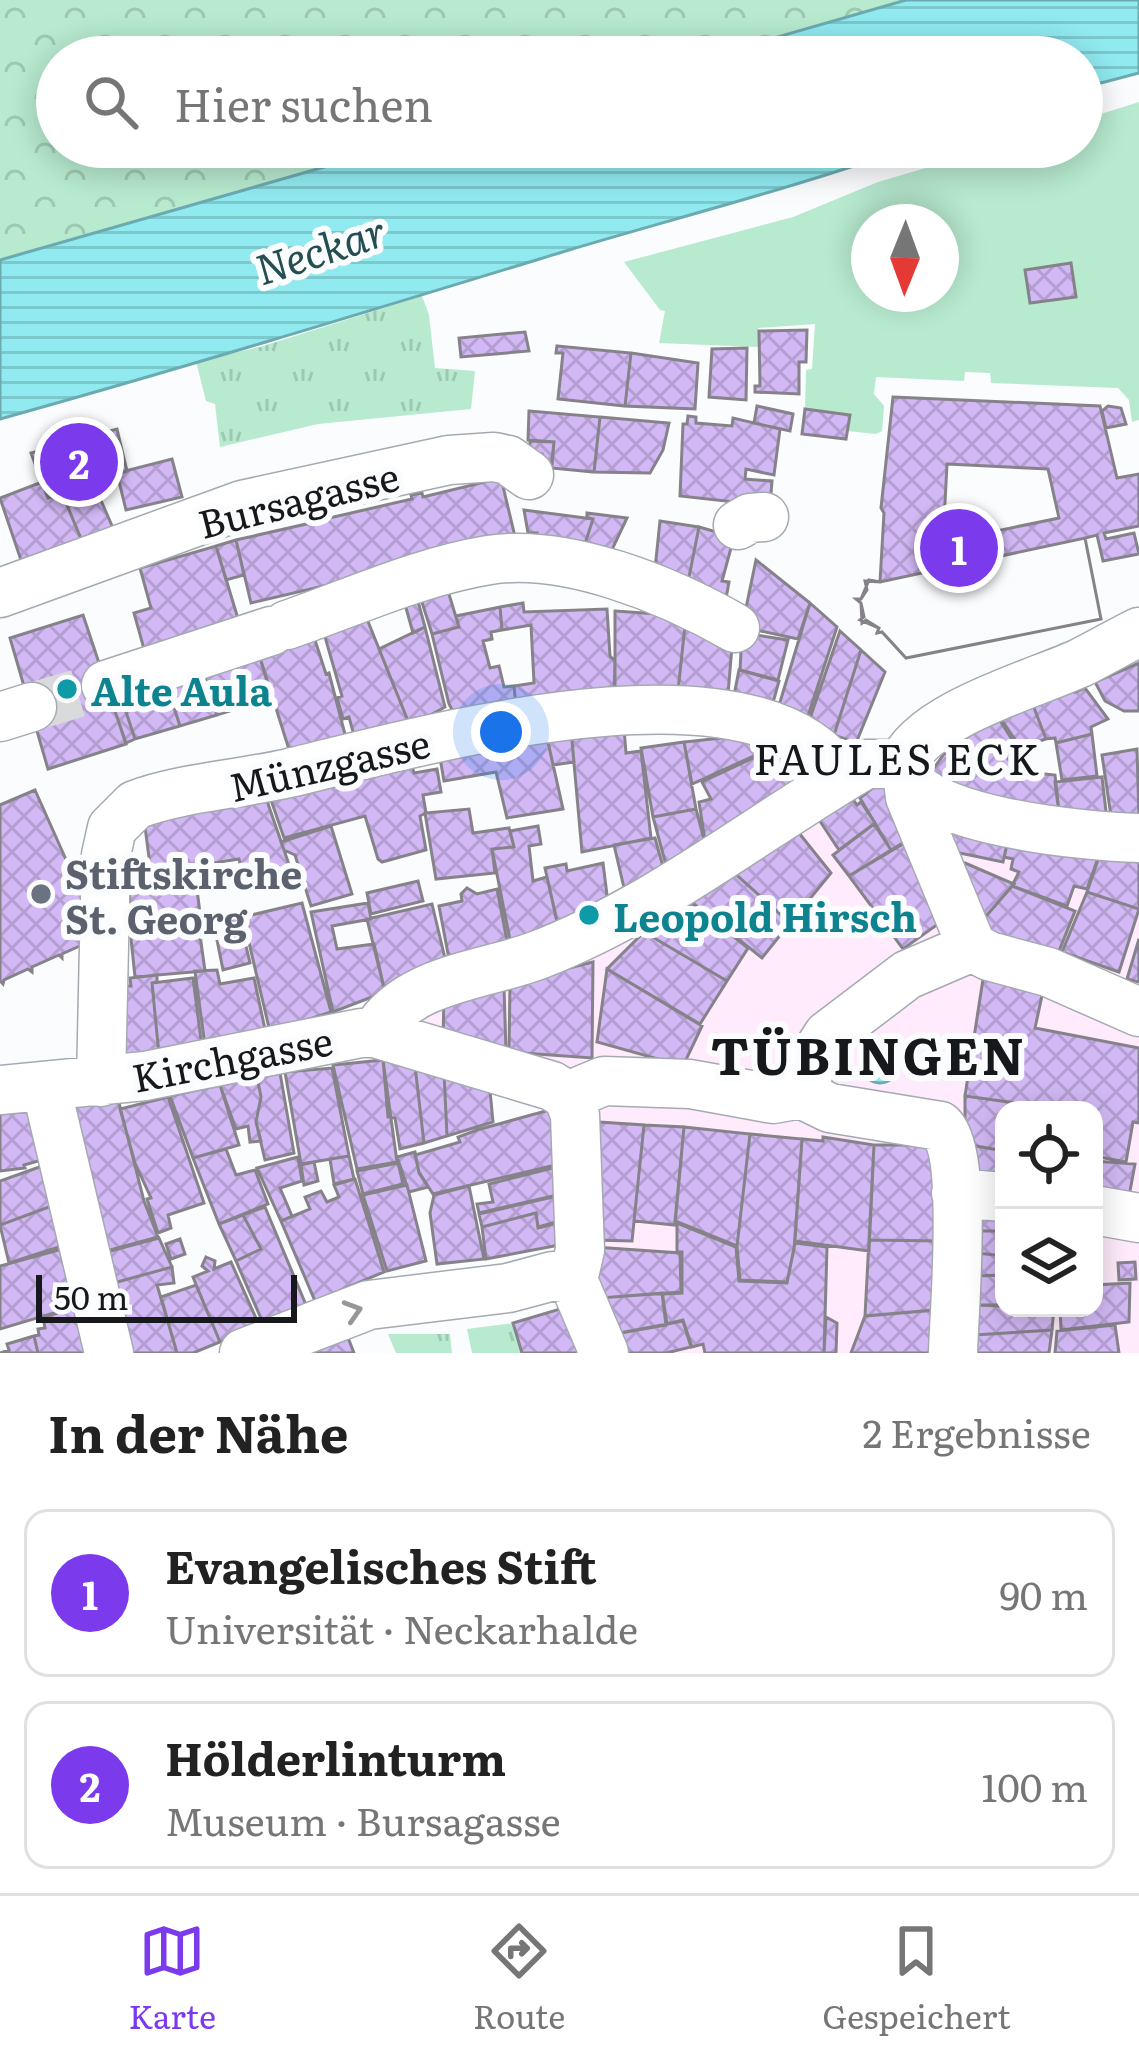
<!DOCTYPE html>
<html lang="de">
<head>
<meta charset="utf-8">
<style>
  :root { --surface:#fff; --page:#f2f2f2; --text:#222; --muted:#767676; --line:#e0e0e0; --accent:#7c3aed }
  body { margin:0; font-family:Literata,serif; background:var(--page); color:var(--text) }
  .controls { position:absolute; right:36px; bottom:36px; display:grid; overflow:hidden; border-radius:24px; box-shadow:0 6px 30px #0003 }
  .controls button { width:108px; height:108px; display:grid; place-items:center; padding:0; border:0; border-bottom:3px solid var(--line); background:var(--surface); color:var(--text); font:60px sans-serif }
  .compass { position:absolute; left:851px; top:204px; width:108px; height:108px; border-radius:50%; background:var(--surface); box-shadow:0 6px 30px #0003; rotate:181deg }
  .scale { position:absolute; left:36px; bottom:30px; width:261px; box-sizing:border-box; padding-left:12px; border:6px solid #16181b; border-top:0; font-size:33px; line-height:42px; white-space:nowrap; color:#16181b; -webkit-text-stroke:9px #fbfcfd; paint-order:stroke }
  .you { position:absolute; left:501px; top:732px; width:42px; height:42px; margin:-30px; border:9px solid #fff; border-radius:50%; background:#1a73e8; box-shadow:0 0 0 18px #1a73e833 }
  .badge { display:grid; place-items:center; width:78px; height:78px; border-radius:50%; background:var(--accent); color:#fff; font-size:39px; font-weight:700 }
  .pin { position:absolute; translate:-50% -50%; border:6px solid #fff; box-shadow:0 3px 12px #0006 }
  .list { margin:0; padding:0; list-style:none }
  h2 { display:flex; justify-content:space-between; align-items:center; height:156px; margin:0; padding:0 48px; font-size:51px }
  h2 small { font-size:39px; font-weight:400; color:var(--muted) }
  .list li { display:grid; grid-template-columns:78px 1fr auto; gap:36px; align-items:center; box-sizing:border-box; height:168px; margin:0 24px 24px; padding:0 24px; border:3px solid var(--line); border-radius:24px }
  .list b { display:block; font-size:45px; white-space:nowrap }
  .list p { margin:0; font-size:39px; white-space:nowrap; color:var(--muted) }
  .list em { font-size:39px; font-style:normal; color:var(--muted) }
  .icon { flex:none; width:66px; height:66px; fill:none; stroke:currentColor; stroke-width:2; stroke-linecap:round; stroke-linejoin:round }
  .map { position:relative; flex:none; width:1139px; height:1353px; overflow:hidden }
  .search { position:absolute; background:var(--surface); box-shadow:0 6px 30px #0003; left:36px; right:36px; top:36px; height:132px; display:flex; align-items:center; gap:30px; box-sizing:border-box; padding:0 42px; border-radius:66px; color:var(--muted); font-size:45px }
  .sheet { height:540px; background:var(--surface) }
  nav { display:flex; justify-content:space-around; align-items:center; box-sizing:border-box; height:168px; border-top:3px solid var(--line); background:var(--surface); font-size:33px; color:var(--muted) }
  nav a { display:grid; justify-items:center; gap:6px }
  nav .on { color:var(--accent) }
  .map>svg:first-child { display:block }
  .commercial { fill:#ffebfb; fill-rule:evenodd }
  .grass { fill:url(#grass-tufts) }
  .park { fill:url(#park-crowns) }
  .garden { fill:#b7eacf; fill-rule:evenodd }
  .water { fill:url(#water-rules); stroke:#6babb0; stroke-width:3 }
  .building { fill:url(#building-cross-hatch); stroke:#85828a; stroke-width:3; fill-rule:evenodd }
  .lines { fill:none; stroke-linecap:round; stroke-linejoin:round }
  .minor-tunnel { stroke:#d9dadb; stroke-width:48; stroke-dasharray:48 24; stroke-linecap:butt }
  .minor-casing { stroke:#a4aab2; stroke-width:51 }
  .minor { stroke:#fff; stroke-width:48 }
  .oneway { stroke:#969798 }
  .culture-dot { fill:#0f9aa8; stroke:#fbfcfd; stroke-width:4.5 }
  .worship-dot { fill:#6b7280; stroke:#fbfcfd; stroke-width:4.5 }
  .labels { text-anchor:middle; dominant-baseline:central; stroke-width:12; stroke-linejoin:round; paint-order:stroke }
  .street-label { font-size:39px; fill:#16181b; stroke:#fbfcfd }
  .culture-label { font-size:39px; font-weight:bold; fill:#0d838f; stroke:#fbfcfd; text-anchor:start }
  .worship-label { font-size:39px; font-weight:bold; fill:#5b616d; stroke:#fbfcfd; text-anchor:start }
  .water-label { font-size:42px; font-style:italic; fill:#244e51; stroke:#fbfcfd }
  .neighbourhood-label { font-size:42px; letter-spacing:3px; fill:#16181b; stroke:#fbfcfd }
  .district-label { font-size:51px; font-weight:bold; letter-spacing:3px; fill:#16181b; stroke:#fbfcfd }
</style>
</head>
<body>
<div class="map">
<svg width="1139" height="1353" viewBox="0 0 1139 1353">
  <defs>
    <pattern id="grass-tufts" width="24" height="20" patternUnits="userSpaceOnUse" patternTransform="scale(3)"><rect width="24" height="20" fill="#b7eacf"/><path d="M3 7l-1-3M5 7V3M7 7l1-3M15 17l-1-3M17 17v-4M19 17l1-3" fill="none" stroke="#9dc8b1"/></pattern>
    <pattern id="park-crowns" width="20" height="18" patternUnits="userSpaceOnUse" patternTransform="scale(3)"><rect width="20" height="18" fill="#b7eacf"/><path d="M2 6a3 3 0 1 1 6 0M12 15a3 3 0 1 1 6 0" fill="none" stroke="#9dc8b1"/></pattern>
    <pattern id="water-rules" width="6" height="5" patternUnits="userSpaceOnUse" patternTransform="scale(3)"><rect width="6" height="5" fill="#90eaf0"/><path d="M0 2.5h6" fill="none" stroke="#7bc8cd"/></pattern>
    <pattern id="building-cross-hatch" width="8" height="8" patternUnits="userSpaceOnUse" patternTransform="scale(3)"><rect width="8" height="8" fill="#d2b9f5"/><path d="M0 0l8 8M0 8l8-8" fill="none" stroke="#b49ed1"/></pattern>
  </defs>
  <rect width="100%" height="100%" fill="#fbfcfd"/>
  <path class="commercial" d="M885 773 1139 851V1353H604L580 1095 397 1029ZM1004 1110H1094V1308H1004Z"/>
  <path class="grass" d="M422 296 429 315 435 368 475 371 471 409 318 424 220 447 215 404 206 401 196 361 260 347Z
    M513 1323 522 1353H472L467 1329Z
    M388 1334H450L452 1353H396Z"/>
  <path class="park" d="M0 0H907L708 57H57V147H394L0 260Z"/>
  <path class="garden" d="M1139 102V420L1132 422 1129 400 1118 388 991 383 990 373 965 372 964 381 876 377 874 394 884 406 882 431 876 434 847 431 849 415 805 409 806 370 812 369 815 324 758 328V347L659 343 665 311 660 310 624 262 793 217 878 182 997 147H1082V120ZM869 222H941V294H869Z"/>
  <path class="water" d="M906 0H1139V73L1082 88V57H708Z
    M394 147H910C797 187 683 216 569 250 379 308 190 366 0 419V260Z
    M862 1065a18 18 0 1 1 36 0a18 18 0 1 1-36 0Z"/>
  <path class="building" d="M1071 263 1076 297 1030 303 1025 270Z
    M807 330 806 362H799V394L755 392V386H760L759 331Z
    M525 332 529 351 461 357 459 338Z
    M557 346 631 353 625 406 558 399 563 353H556Z
    M747 348 746 400 709 397 712 349Z
    M631 353 698 363 695 409 625 406Z
    M893 397 1100 406 1117 478 1139 474V526L1104 533 1106 539 1134 533 1139 554 1103 561 1097 535 1085 538 1101 619 906 658 882 632 877 633 879 628 866 620 862 623 861 603 856 599H861L867 590 865 581 880 582 884 513 881 508ZM947 464 1048 469 1059 518 943 542Z
    M757 406 793 414 790 431 754 423Z
    M1108 406 1121 408 1126 424 1106 428 1102 411Z
    M805 409 850 415 846 439 802 434Z
    M529 411 600 417 594 472 551 468 554 442 528 440Z
    M688 416 696 417V423L732 426 733 418 780 429 774 475 746 469 745 479 772 481 770 506 680 496 683 424H687Z
    M600 417 669 423 663 450 650 473 594 472Z
    M65 425 77 428 82 438 117 429 127 471 48 498 31 453 54 447 53 434Z
    M530 441 554 442 552 465 541 462 542 454 530 452Z
    M172 459 182 497 126 510 117 473Z
    M501 478 516 541 251 603 236 540 315 522 314 517 324 515 325 519 412 499 411 495 422 493 423 497Z
    M42 482 48 498 62 493 84 546 24 569 0 498Z
    M93 482 116 535 84 546 62 493Z
    M524 510 593 519 581 556 536 541 537 533H528Z
    M587 513 627 518 607 560 581 556 593 519 587 518Z
    M660 521 699 527 687 587 655 569Z
    M699 527 734 537 722 581 729 582 725 604 687 587Z
    M1085 538 1101 619 906 658 882 632 877 633 879 628 860 620 864 617 861 603 856 599H861L869 580 880 582Z
    M236 540 244 575 226 580 216 546Z
    M216 546 239 622 144 649 134 613 151 608 140 568Z
    M756 560 810 603 798 639 742 627Z
    M448 591 459 627 432 634 421 599Z
    M416 594 425 627 413 633 403 597Z
    M523 603 524 612 607 609 610 656 615 661 614 693 516 707 514 686 534 683 531 625 502 630 500 607Z
    M810 603 837 627 806 722 777 712Z
    M500 607 502 630 491 632 492 639 483 641 490 668 499 666 504 687 514 686 516 707 456 717 449 704 432 634 459 627 456 616Z
    M363 609 410 726 355 739 349 717 343 719 337 698 342 696 321 623Z
    M615 611 686 616 677 700 615 693Z
    M83 615 126 744 48 769 10 638Z
    M686 616 732 646 727 706 677 700Z
    M425 627 445 707 410 726 379 649Z
    M312 631 326 674 329 673 347 742 292 759 257 648Z
    M840 631 861 650 834 735 808 724Z
    M742 633 788 640 778 680 740 670Z
    M257 648 272 698 217 715 201 665Z
    M861 650 885 672 856 743 834 735Z
    M1139 663V711H1124L1105 701 1095 682Z
    M201 665 217 715 180 726 164 677Z
    M739 670 779 681 769 717 732 706Z
    M164 677 180 726 135 739 119 691Z
    M1072 685 1075 692 1085 688 1108 719 1091 727 1092 734 1056 743 1055 738 1046 739 1031 700Z
    M119 691 135 739 126 743 109 694Z
    M1031 700 1046 739 1020 747 999 716Z
    M997 716 1018 749 1007 757 1016 771 1055 775 1060 821 981 804 932 771 946 751Z
    M624 728 626 753 641 751 651 838 582 852 571 730Z
    M571 730 574 762 553 765 546 733Z
    M546 733 563 809 507 818 496 772 444 781 439 752Z
    M758 734 767 750 692 784 684 742Z
    M1092 734 1097 776 1062 780 1056 743Z
    M684 742 696 809 653 817 641 748Z
    M785 743 807 784 706 847 699 802 711 799 702 782Z
    M1137 749 1139 818 1111 816 1102 755Z
    M411 761 414 773 437 769 441 792 423 795 426 813 420 816 426 850 382 862 378 859 365 816 284 838 270 797Z
    M1102 777 1107 820 1060 821 1055 782Z
    M885 778 918 834 891 850 860 798Z
    M845 788 857 805 861 802 875 823 839 850 812 809Z
    M35 790 88 909 84 944 62 954V958L59 955 32 967V972L28 969 4 980 3 984 0 981V805Z
    M266 798 294 879 246 890 239 859 151 873 144 819Z
    M943 807 1009 836 1003 862 950 851Z
    M469 809 473 833 509 828 514 847 492 849 495 873 436 879 425 813Z
    M696 809 706 847 667 869 653 817Z
    M791 823 831 873 790 923 730 869Z
    M874 824 891 850 849 876 833 855Z
    M331 826 352 894 311 906 295 855 284 850 281 842Z
    M538 826 541 844 529 846 533 881 547 877 558 925 511 945 492 849 514 847 510 831Z
    M1009 836 1098 858 1087 889 1074 886 1067 906 1012 886 1019 872 1011 869 1013 859 1004 857Z
    M655 838 664 870 625 892 614 845Z
    M908 841 945 919 903 949 849 876Z
    M1099 857 1139 862V909L1087 892Z
    M603 863 608 903 558 926 545 868 566 864 567 871Z
    M965 863 1014 884 974 930 952 871Z
    M730 869 790 923 762 958 689 900Z
    M195 874 201 921 131 929 129 884Z
    M418 881 423 901 371 914 367 893Z
    M1012 886 1075 911 1055 961 974 930Z
    M467 888 477 894 497 889 508 946 449 959 439 906 462 901 461 894Z
    M1087 892 1139 909 1119 972 1062 952Z
    M688 901 748 948 727 981 644 932Z
    M302 903 331 1012 270 1032 243 917Z
    M368 903 371 919 332 926 337 949 374 944 385 992 333 1012 311 912Z
    M432 904 448 971 385 992 367 919Z
    M239 917 250 963 223 970 216 935 200 939 198 925Z
    M198 921 205 971 135 977 130 929Z
    M644 932 727 981 700 1024 607 969Z
    M1139 939V982L1127 979Z
    M593 962 592 1058 509 1052 510 983Z
    M607 969 702 1026 683 1066 597 1042Z
    M217 970 220 984 254 978 266 1034 205 1046 195 971Z
    M157 975V982L152 983 159 1055 123 1061 121 986H131L130 978Z
    M193 978 202 1048 159 1055 152 983Z
    M983 979 1045 982 1035 1028 1139 1048V1123L1133 1122 1126 1162 1094 1156V1110H1023L1024 1104 965 1096Z
    M504 988 506 1051 443 1042 444 994Z
    M383 1060 397 1162 357 1169 333 1065Z
    M383 1060 415 1066 424 1143 400 1149 395 1118 388 1117Z
    M415 1066 444 1073 447 1136 424 1143Z
    M332 1068 349 1156 301 1164 285 1072Z
    M280 1073 294 1153 265 1160 256 1122 261 1097 257 1077Z
    M444 1073 489 1080 493 1122 447 1136Z
    M257 1077 261 1097 256 1122 261 1141 250 1142 248 1126 236 1129 220 1085Z
    M220 1085 239 1145 193 1158 170 1096Z
    M117 1095 144 1201 158 1237 99 1253 64 1105Z
    M965 1096 1024 1104 1023 1110H1004V1151L965 1144Z
    M168 1097 204 1203 168 1215 171 1228 158 1233 147 1199 151 1198 135 1163 120 1109Z
    M33 1102 45 1159 24 1165 25 1168 0 1171V1110Z
    M549 1110 564 1163 433 1194 419 1172 415 1155 460 1142 458 1137 477 1130Z
    M599 1122 644 1125 632 1241 594 1240Z
    M644 1125 684 1127 675 1225 634 1221Z
    M684 1127 750 1134 737 1246 675 1221Z
    M750 1134 802 1139 794 1249 787 1282 740 1280 737 1246Z
    M823 1137 874 1145 869 1251 795 1241 802 1139 823 1141Z
    M965 1144 1004 1151V1190L966 1187Z
    M874 1145H942V1241L869 1240Z
    M226 1149 236 1175 255 1170 268 1204 219 1224 193 1158Z
    M415 1152 419 1173 428 1187 409 1192 397 1157Z
    M349 1156 354 1179 334 1184 330 1159Z
    M298 1157 302 1181 280 1188 292 1216 281 1221 257 1168Z
    M1094 1161 1135 1164 1127 1207 1094 1202Z
    M314 1162 318 1181 304 1185 301 1165Z
    M398 1163 403 1184 363 1194 357 1171Z
    M45 1165 57 1204 0 1225V1181Z
    M561 1166 566 1193 479 1213 477 1204 493 1202 489 1184Z
    M355 1179 384 1272 315 1301 281 1221 310 1209 305 1197 321 1191 327 1202 339 1197 334 1185Z
    M407 1185 426 1261 387 1271 363 1195Z
    M469 1186 484 1259 437 1264 430 1213 434 1195Z
    M566 1194 568 1219 538 1227 536 1213 482 1227 479 1214Z
    M980 1203 1004 1205V1231H978Z
    M57 1204 65 1245 9 1263 0 1225Z
    M265 1207 306 1305 263 1323 236 1261 261 1249 243 1215Z
    M536 1213 538 1228 568 1220 570 1243 486 1259 482 1227Z
    M243 1215 261 1249 236 1261 219 1224Z
    M677 1223 736 1247 739 1281 787 1283 795 1243 827 1247 824 1353H705L703 1344 692 1347 683 1320 667 1324 663 1298V1294L682 1293V1252H677Z
    M978 1231H1004V1256L977 1253Z
    M159 1238 172 1267 110 1284 99 1254Z
    M180 1239 185 1254 171 1259 166 1244Z
    M869 1240 942 1241 935 1310 865 1316Z
    M594 1247 680 1253 681 1292 600 1298Z
    M66 1248 84 1304 0 1329V1266Z
    M977 1253 1004 1256V1275L976 1276Z
    M206 1257 215 1261 214 1269 231 1262 259 1325 220 1342 193 1277 208 1271 202 1266Z
    M1135 1262 1136 1279 1119 1280 1118 1263Z
    M172 1267 174 1283 157 1285 177 1353H128L110 1284Z
    M1004 1275V1305H975L976 1276Z
    M1130 1283 1129 1322 1061 1330 1060 1308H1094V1285Z
    M196 1285 220 1342 193 1353H177L161 1297Z
    M662 1293 666 1325 615 1334 600 1298Z
    M975 1305 1054 1308 1052 1330 975 1335Z
    M83 1306 94 1353H38L34 1336 39 1335 38 1329 45 1328 43 1317Z
    M570 1306 586 1353H522L513 1323Z
    M935 1310V1353H851L865 1316Z
    M826 1317 837 1323 836 1353H824Z
    M683 1321 691 1347 666 1353H623L615 1334Z
    M1115 1325 1119 1353H1055L1057 1331Z
    M1052 1330 1049 1353H974L975 1335Z
    M347 1335 354 1353H301Z
    M34 1336 38 1353H0L9 1350 7 1344Z"/>
  <g class="lines">
    <path class="minor-tunnel" d="M32 707 106 685"/>
    <defs>
      <path id="minor" d="M738 525 750 518 764 517
        M0 593 242 505 449 460 494 457 508 460 529 475
        M287 625C353 602 421 571 489 560 567 548 669 590 735 628
        M106 685 271 631
        M0 717 32 707
        M903 764C922 715 1034 684 1080 663 1100 653 1119 642 1139 632
        M903 764C906 822 1094 837 1139 838
        M908 781 910 797 972 947
        M972 947 989 956 1048 972 1139 1012
        M375 1033C408 978 483 976 538 955 657 909 756 828 866 764H903
        M101 1082 106 855 112 828 135 805C178 788 242 784 289 773 415 743 756 644 842 778
        M46 1087 109 1353
        M0 1090 145 1076 361 1033H375L552 1086 568 1096
        M801 1094 815 1055 828 1035 907 975 972 947
        M568 1096 604 1081 690 1084 773 1099 801 1094 830 1108 940 1126C969 1153 954 1309 953 1353
        M568 1096 575 1115 579 1224 580 1250 573 1280 604 1353
        M956 1193 1004 1197
        M1094 1210 1139 1218
        M244 1353 369 1305 508 1288 553 1276 573 1280"/>
    </defs>
    <use href="#minor" class="minor-casing"/>
    <use href="#minor" class="minor"/>
  </g>
  <defs><path id="oneway-chevron" d="M-2-3.5L2.5 0L-2 3.5" fill="none" stroke-width="1.6" stroke-linecap="round" stroke-linejoin="round" transform="scale(3)"/></defs>
  <use class="oneway" href="#oneway-chevron" transform="translate(353 1311) rotate(-17)"/>
  <g class="culture-dot">
    <circle cx="67" cy="689" r="12"/>
    <circle cx="589" cy="915" r="12"/>
  </g>
  <circle class="worship-dot" cx="41" cy="894" r="12"/>
  <g class="labels">
    <g class="street-label">
      <text transform="translate(298 498) rotate(-14)">Bursagasse</text>
      <text transform="translate(329 763) rotate(-13)">Münzgasse</text>
      <text transform="translate(232 1057) rotate(-11)">Kirchgasse</text>
    </g>
    <g class="culture-label">
      <text x="91" y="689">Alte Aula</text>
      <text x="613" y="915">Leopold Hirsch</text>
    </g>
    <g class="worship-label">
      <text x="65" y="872">Stiftskirche<tspan x="65" dy="45">St. Georg</tspan></text>
    </g>
    <g class="water-label">
      <text transform="translate(320 248) rotate(-18)">Neckar</text>
    </g>
    <g class="neighbourhood-label">
      <text x="898" y="757">FAULES ECK</text>
    </g>
    <g class="district-label">
      <text x="869" y="1053">TÜBINGEN</text>
    </g>
  </g>
</svg>
<div class="controls">
<button><svg class="icon" aria-label="locate" viewBox="0 0 24 24"><circle cx="12" cy="12" r="6"/><path d="M12 2v4M12 18v4M2 12h4M18 12h4"/></svg></button>
<button><svg class="icon" aria-label="layers" viewBox="0 0 24 24"><path d="M12 4l9 5-9 5-9-5zM3 14l9 5 9-5"/></svg></button>
</div>
<svg class="compass" viewBox="-18 -18 36 36"><path d="M0-13l5 13h-10z" fill="#e53935"/><path d="M0 13l5-13h-10z" fill="#767676"/></svg>
<div class="scale">50 m</div>
<div class="you"></div>
<div class="pin badge" style="left:959px;top:548px">1</div>
<div class="pin badge" style="left:79px;top:462px">2</div>
<div class="search"><svg class="icon" aria-label="search" viewBox="0 0 24 24"><circle cx="10" cy="10" r="6"/><path d="M15 15l6 6"/></svg>Hier suchen</div>
</div>
<section class="sheet">
<h2>In der Nähe<small>2 Ergebnisse</small></h2>
<ul class="list">
<li><span class="badge">1</span><div><b>Evangelisches Stift</b><p>Universität · Neckarhalde</p></div><em>90 m</em></li>
<li><span class="badge">2</span><div><b>Hölderlinturm</b><p>Museum · Bursagasse</p></div><em>100 m</em></li>
</ul>
</section>
<nav>
<a class="on"><svg class="icon" aria-label="map" viewBox="0 0 24 24"><path d="M3 6l6-2 6 2 6-2v14l-6 2-6-2-6 2zM9 4v14M15 6v14"/></svg>Karte</a>
<a><svg class="icon" aria-label="directions" viewBox="0 0 24 24"><path d="M12 3l9 9-9 9-9-9zM9 14v-3h6M13 9l2 2-2 2"/></svg>Route</a>
<a><svg class="icon" aria-label="saved" viewBox="0 0 24 24"><path d="M7 4h10v16l-5-4-5 4z"/></svg>Gespeichert</a>
</nav>
</body>
</html>
